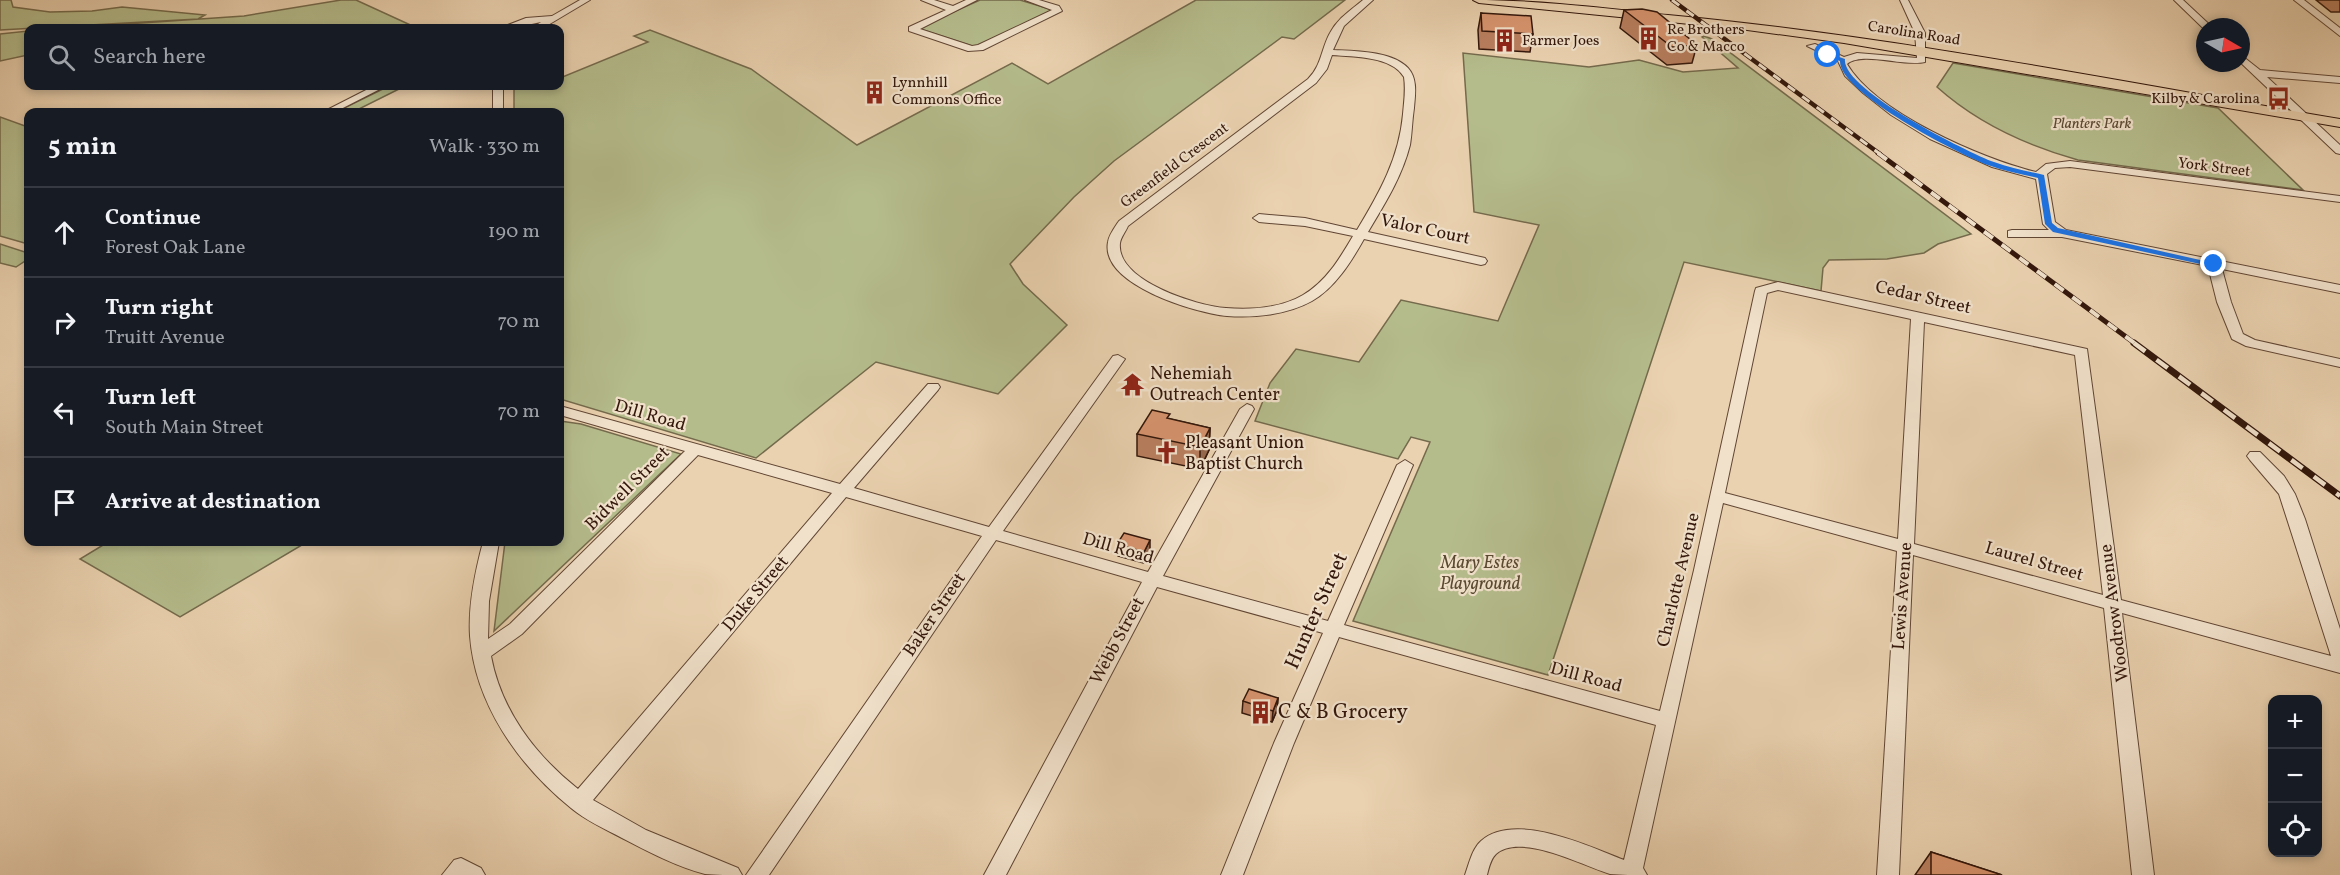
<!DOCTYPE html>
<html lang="en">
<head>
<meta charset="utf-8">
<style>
  :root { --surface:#171b24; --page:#242831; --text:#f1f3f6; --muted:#9ea1a6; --line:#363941 }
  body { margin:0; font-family:Vollkorn,serif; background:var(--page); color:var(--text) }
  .controls { position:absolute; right:18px; bottom:18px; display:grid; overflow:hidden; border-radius:12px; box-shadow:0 3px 9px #0003 }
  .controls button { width:54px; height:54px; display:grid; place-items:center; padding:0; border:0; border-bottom:2px solid var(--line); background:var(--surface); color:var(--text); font:30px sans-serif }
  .compass { position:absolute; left:2196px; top:18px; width:54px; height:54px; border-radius:50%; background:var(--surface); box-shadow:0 3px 9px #0003; rotate:99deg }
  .stop { position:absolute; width:18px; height:18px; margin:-14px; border:4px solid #1a73e8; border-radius:50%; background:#fff }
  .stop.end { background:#1a73e8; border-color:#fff; box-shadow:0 2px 6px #0008 }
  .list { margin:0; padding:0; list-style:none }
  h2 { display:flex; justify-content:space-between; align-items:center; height:78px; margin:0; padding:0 24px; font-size:26px }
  h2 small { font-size:20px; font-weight:400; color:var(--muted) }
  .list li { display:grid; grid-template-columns:39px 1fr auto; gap:18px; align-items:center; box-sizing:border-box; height:90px; padding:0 24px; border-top:2px solid var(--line) }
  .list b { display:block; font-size:22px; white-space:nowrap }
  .list p { margin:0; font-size:20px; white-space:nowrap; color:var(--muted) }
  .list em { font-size:20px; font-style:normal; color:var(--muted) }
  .icon { flex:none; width:33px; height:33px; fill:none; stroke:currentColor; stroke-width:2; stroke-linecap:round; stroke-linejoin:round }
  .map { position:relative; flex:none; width:2340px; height:875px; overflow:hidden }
  .search { position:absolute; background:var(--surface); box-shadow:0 3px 9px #0003; left:24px; top:24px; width:540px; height:66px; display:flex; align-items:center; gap:15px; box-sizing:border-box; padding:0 21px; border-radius:12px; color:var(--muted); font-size:22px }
  .panel { position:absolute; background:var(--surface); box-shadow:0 3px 9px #0003; left:24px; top:108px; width:540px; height:438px; border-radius:12px }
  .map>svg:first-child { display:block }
  .green { fill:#b5bc8c; stroke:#746a4c; stroke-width:1.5 }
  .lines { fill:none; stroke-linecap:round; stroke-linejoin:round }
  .minor-casing { stroke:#614634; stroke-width:2 }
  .major-casing { stroke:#33170b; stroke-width:2 }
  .minor { fill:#f1e1cb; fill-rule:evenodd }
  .major { fill:#ead1af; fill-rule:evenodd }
  .rail-far2-casing { stroke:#33170b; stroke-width:4.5 }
  .rail-far1-casing { stroke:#33170b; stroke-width:5 }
  .rail-casing { stroke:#33170b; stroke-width:7 }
  .rail-far2 { stroke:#f1e1cb; stroke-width:3; stroke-dasharray:9; stroke-linecap:butt }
  .rail-far1 { stroke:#f1e1cb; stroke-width:4; stroke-dasharray:11; stroke-linecap:butt }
  .rail { stroke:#f1e1cb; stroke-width:4.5; stroke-dasharray:14; stroke-linecap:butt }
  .wall { fill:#b97f5f; stroke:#33170b; stroke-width:1.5 }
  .shaded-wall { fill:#96684d; stroke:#33170b; stroke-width:1.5 }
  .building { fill:#d7946e; stroke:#33170b; stroke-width:1.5 }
  .route { fill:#1a73e8 }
  .labels { text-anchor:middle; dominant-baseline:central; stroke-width:4.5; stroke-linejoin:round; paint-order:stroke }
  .far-poi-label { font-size:15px; fill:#33170b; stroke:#f1e1cb; text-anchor:start }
  .far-street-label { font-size:15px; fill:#33170b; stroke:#f1e1cb }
  .far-park-label { font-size:15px; font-style:italic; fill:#5a4932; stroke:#f1e1cb }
  .street-label { font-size:18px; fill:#33170b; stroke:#f1e1cb }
  .poi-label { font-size:18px; fill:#33170b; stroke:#f1e1cb; text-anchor:start }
  .park-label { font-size:18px; font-style:italic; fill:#5a4932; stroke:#f1e1cb }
  .near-street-label { font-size:21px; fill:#33170b; stroke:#f1e1cb }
  .near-poi-label { font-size:21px; fill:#33170b; stroke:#f1e1cb; text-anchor:start }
</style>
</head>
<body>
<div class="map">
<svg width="2340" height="875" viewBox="0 0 2340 875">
  <rect width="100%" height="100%" fill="#ead1af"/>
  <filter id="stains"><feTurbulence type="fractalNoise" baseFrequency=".00333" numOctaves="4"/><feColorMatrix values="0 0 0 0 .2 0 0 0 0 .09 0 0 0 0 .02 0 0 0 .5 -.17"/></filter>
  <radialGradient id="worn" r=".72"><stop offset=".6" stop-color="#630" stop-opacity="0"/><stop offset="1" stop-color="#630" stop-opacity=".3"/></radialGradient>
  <path class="green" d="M0 0H11L13 7 50 12 92 11 122 7 205 15 198 19 0 30Z
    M341 0H356L417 28H68L244 16Z
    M980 0H1020L1053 10 975 47 917 28Z
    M1196 0H1345L1294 39 1282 37 1114 161 1074 197 1010 264 1023 284 1067 325 998 394 876 362 756 458 560 399V112H514V86H560V78L648 42 634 36 650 30 751 69 857 145 1012 63 1048 84Z
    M28 31V55L0 61V34Z
    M1704 36 1712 39 1971 234 1938 244 1924 253 1887 259 1829 260 1823 268 1821 291 1684 262 1548 675 1353 621 1430 442 1411 437 1398 459 1255 421 1270 383 1296 349 1359 362 1401 300 1498 321 1539 225 1474 212 1463 53 1589 67 1639 60 1683 72 1738 68 1702 37Z
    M1953 63 2218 108 2303 190 2078 160C2028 146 1976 122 1937 87Z
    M389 86H405L353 112H336Z
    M0 117 28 127V244L0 236Z
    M0 244 28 253V259L16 267 0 263Z
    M560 421 581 424 681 454 494 631 505 542H560Z
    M108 542H307L180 617 80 559Z"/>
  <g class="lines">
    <defs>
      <path id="minor" d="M580 0H590L543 28H532L541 22 513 28H500L526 18 552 16Z
        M921 0H934L953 6 966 0H977L920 29 972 46 978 45 1052 10 1025 0H1039L1059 6 1062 11 983 50 968 51 909 31V27L946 10Z
        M1363 0H1373L1344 26 1333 50C1355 51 1392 51 1408 68 1418 79 1415 95 1414 108 1412 121 1412 133 1410 145 1402 177 1384 205 1368 232L1485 258 1487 261 1485 264 1481 265 1364 239C1351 262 1335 288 1312 301 1287 315 1254 318 1227 316 1196 313 1100 285 1108 242 1109 235 1115 227 1119 221L1308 79C1322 65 1321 49 1330 33 1338 18 1351 10 1363 0ZM1332 55C1355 57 1391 56 1404 77 1406 90 1404 102 1403 114 1399 158 1380 192 1357 230L1305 218 1259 214 1253 218 1259 222 1305 226 1353 236C1340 258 1326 282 1303 295 1281 308 1251 310 1226 308 1197 306 1116 281 1120 243 1121 237 1126 231 1128 226L1316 83 1327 69Z
        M1900 0H1908L1925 33V62C1903 67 1863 51 1847 64 1876 113 1982 159 2036 172L2046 164 2070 161 2340 196V202L2070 167 2055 168 2047 174 2055 222 2066 230 2340 285V293L2222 269 2231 302 2243 334 2255 340 2340 359V367L2246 346 2232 339 2217 302 2208 266 2062 237H2008V231L2012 230H2049L2043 224 2036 179 1992 167 1930 139 1891 115 1863 93 1845 76 1838 61 1807 46 1815 44 1844 57 1857 53 1917 58 1915 33Z
        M2174 0H2183L2212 27 2204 29Z
        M2294 0H2304L2340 28V36Z
        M2241 55 2260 70 2340 77V83L2267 77 2340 145V154L2336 153 2241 63Z
        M374 86H386L335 112H323Z
        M493 86H503V112H493Z
        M1778 282 2087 349 2121 600 2331 656 2279 494 2250 460 2247 456 2250 452H2260L2284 476 2295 494 2305 519 2340 629V673L2122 613 2154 875H2132L2104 608 1913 555 1899 875H1877L1897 551 1723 503 1643 868 1647 875C1635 875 1621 875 1610 874 1584 866 1520 832 1496 854 1490 860 1489 868 1487 875H1465C1469 864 1472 849 1481 841 1514 811 1589 846 1624 860L1656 725 1339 637 1294 743 1243 875H1221L1274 743 1323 633 1157 587 1006 875H984L1142 582 996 540 769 875H746L982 536 846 497 593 800 646 830 738 868 742 875C730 875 716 875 705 874 677 867 647 851 622 838 605 829 585 820 571 808 519 766 475 704 470 636 468 605 475 572 483 542H499L489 601 488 639 510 624 685 451 560 415V406L840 484 928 384H938L940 387 938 390 854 488 989 527 1113 356 1118 355 1125 359 1003 531 1148 572 1240 409 1247 404 1252 406 1254 409 1163 576 1328 621 1397 465 1405 460 1413 465 1344 625 1660 711 1694 570 1755 291 1756 288ZM1778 290 1911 319 1898 539 1725 493 1767 293ZM1924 322 2075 355 2103 595 1914 544ZM698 455 832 493 578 789C535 755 501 710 491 656L522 634Z
        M461 858 481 868 485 875H442L454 860Z"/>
      <path id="major" d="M1473 0C1538 0 1603 8 1668 15 1893 36 2117 81 2340 119V127L1844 43 1740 29 1479 3Z"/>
    </defs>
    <use href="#minor" class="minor-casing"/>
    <use href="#major" class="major-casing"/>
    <use href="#minor" class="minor"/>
    <use href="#major" class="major"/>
    <defs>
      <path id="rail-far2" d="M1672 0 1880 154"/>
      <path id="rail-far1" d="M1878 153 2137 345"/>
      <path id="rail" d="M2134 343 2340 496"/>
    </defs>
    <use href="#rail-far2" class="rail-far2-casing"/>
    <use href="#rail-far1" class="rail-far1-casing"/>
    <use href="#rail" class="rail-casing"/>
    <use href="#rail-far2" class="rail-far2"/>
    <use href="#rail-far1" class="rail-far1"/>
    <use href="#rail" class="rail"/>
  </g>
  <path class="wall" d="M2316 0H2340V12H2331Z
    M1624 10 1697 45 1692 63 1667 65 1620 28Z
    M1481 13 1533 34 1530 52 1479 49 1478 30Z
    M1170 419 1210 428 1209 450 1200 469 1137 456V434Z
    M1117 544 1150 552 1144 563 1118 556Z
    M1278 698 1277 710 1272 722 1242 713 1243 701Z
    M1931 852 2002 875H1915Z"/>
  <path class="shaded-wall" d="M1210 428 1209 450 1200 469V447Z
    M1150 540V552L1144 563V552Z
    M1278 698 1277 710 1272 722 1273 711Z"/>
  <path class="building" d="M1642 9 1657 12 1697 45 1672 47 1624 10Z
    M1481 13 1531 16 1533 34 1482 31Z
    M1152 410 1170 414 1167 418 1210 428 1200 447 1137 434Z
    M1124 533 1150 540 1144 552 1117 544Z
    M1249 689 1278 698 1273 711 1243 701Z
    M1931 852 2002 875H1931Z"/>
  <path class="route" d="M1828 53 1845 59C1841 89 1967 152 1994 162 2010 168 2027 171 2044 175L2052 223 2058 228 2218 264 2214 267 2053 232 2045 224 2038 178C2021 174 2004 171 1988 165 1959 154 1839 93 1840 61L1826 56Z"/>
  <defs>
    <symbol id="building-bare" viewBox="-9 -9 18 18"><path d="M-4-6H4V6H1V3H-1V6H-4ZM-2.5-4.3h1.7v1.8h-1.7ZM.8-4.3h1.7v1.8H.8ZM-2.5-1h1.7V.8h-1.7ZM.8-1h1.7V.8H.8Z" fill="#8f2418" stroke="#f1e1cb" stroke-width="2.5" paint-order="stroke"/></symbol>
    <symbol id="bus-bare" viewBox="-9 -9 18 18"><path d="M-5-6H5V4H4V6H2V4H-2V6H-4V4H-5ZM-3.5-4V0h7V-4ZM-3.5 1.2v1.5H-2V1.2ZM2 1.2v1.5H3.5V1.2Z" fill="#8f2418" stroke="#f1e1cb" stroke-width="2.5" paint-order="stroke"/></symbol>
    <symbol id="temple-bare" viewBox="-9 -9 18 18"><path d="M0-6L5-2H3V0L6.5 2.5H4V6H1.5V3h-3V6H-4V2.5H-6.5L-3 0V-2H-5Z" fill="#8f2418" stroke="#f1e1cb" stroke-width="2.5" paint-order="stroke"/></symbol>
    <symbol id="church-bare" viewBox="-9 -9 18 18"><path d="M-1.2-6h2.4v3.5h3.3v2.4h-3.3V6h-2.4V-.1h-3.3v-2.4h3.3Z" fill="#8f2418" stroke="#f1e1cb" stroke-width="2.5" paint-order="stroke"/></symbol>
  </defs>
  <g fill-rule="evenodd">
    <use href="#building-bare" x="1632" y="22" width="33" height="33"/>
    <use href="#building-bare" x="1488" y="24" width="33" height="33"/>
    <use href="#building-bare" x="858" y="76" width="33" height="33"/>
    <use href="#bus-bare" x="2262" y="82" width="33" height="33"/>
    <use href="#temple-bare" x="1116" y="368" width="33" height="33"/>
    <use href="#church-bare" x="1150" y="436" width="33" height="33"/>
    <use href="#building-bare" x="1244" y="696" width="33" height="33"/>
  </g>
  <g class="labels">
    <g class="far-poi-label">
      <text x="1667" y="30">Re Brothers<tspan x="1667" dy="17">Co &amp; Macco</tspan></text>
      <text x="1522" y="41">Farmer Joes</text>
      <text x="892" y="83">Lynnhill<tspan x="892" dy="17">Commons Office</tspan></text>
      <text x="2260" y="99" text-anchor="end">Kilby &amp; Carolina</text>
    </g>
    <g class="far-street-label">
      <text transform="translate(1914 34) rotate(9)">Carolina Road</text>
      <text transform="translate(1175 166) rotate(-37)">Greenfield Crescent</text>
      <text transform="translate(2214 168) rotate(7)">York Street</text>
    </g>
    <g class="far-park-label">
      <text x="2092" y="124">Planters Park</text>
    </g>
    <g class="street-label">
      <text transform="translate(1425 230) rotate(12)">Valor Court</text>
      <text transform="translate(1923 298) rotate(13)">Cedar Street</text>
      <text transform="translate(650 416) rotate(16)">Dill Road</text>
      <text transform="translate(628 489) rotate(-45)">Bidwell Street</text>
      <text transform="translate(1118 549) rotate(16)">Dill Road</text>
      <text transform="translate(2034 562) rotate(16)">Laurel Street</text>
      <text transform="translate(1679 580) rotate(-77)">Charlotte Avenue</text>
      <text transform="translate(756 594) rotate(-50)">Duke Street</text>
      <text transform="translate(1903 596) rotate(-86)">Lewis Avenue</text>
      <text transform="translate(2115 613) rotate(-97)">Woodrow Avenue</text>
      <text transform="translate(935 615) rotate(-56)">Baker Street</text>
      <text transform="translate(1118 641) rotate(-62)">Webb Street</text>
      <text transform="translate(1586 678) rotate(15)">Dill Road</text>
    </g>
    <g class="poi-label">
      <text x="1150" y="374">Nehemiah<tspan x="1150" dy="21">Outreach Center</tspan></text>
      <text x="1185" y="443">Pleasant Union<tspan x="1185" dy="21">Baptist Church</tspan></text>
    </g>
    <g class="park-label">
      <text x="1480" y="563">Mary Estes<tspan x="1480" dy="21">Playground</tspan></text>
    </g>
    <g class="near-street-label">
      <text transform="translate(1317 611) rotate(-66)">Hunter Street</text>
    </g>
    <g class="near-poi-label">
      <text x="1278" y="712">C &amp; B Grocery</text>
    </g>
  </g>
  <rect width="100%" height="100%" filter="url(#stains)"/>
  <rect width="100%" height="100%" fill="url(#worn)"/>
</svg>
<div class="controls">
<button>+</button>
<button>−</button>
<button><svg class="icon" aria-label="locate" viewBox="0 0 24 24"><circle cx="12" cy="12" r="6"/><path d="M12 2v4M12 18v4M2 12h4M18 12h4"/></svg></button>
</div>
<svg class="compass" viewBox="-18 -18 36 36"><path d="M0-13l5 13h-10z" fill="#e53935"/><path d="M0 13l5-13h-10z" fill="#9ea1a6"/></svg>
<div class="stop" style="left:1828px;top:55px"></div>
<div class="stop end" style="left:2214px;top:264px"></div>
<div class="search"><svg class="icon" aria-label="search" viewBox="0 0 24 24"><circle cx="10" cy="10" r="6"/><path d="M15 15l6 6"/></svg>Search here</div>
<section class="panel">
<h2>5 min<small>Walk · 330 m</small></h2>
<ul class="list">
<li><svg class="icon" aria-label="ahead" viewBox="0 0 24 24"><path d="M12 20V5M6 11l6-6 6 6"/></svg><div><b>Continue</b><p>Forest Oak Lane</p></div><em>190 m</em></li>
<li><svg class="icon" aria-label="right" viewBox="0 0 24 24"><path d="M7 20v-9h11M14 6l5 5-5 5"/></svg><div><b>Turn right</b><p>Truitt Avenue</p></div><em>70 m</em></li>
<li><svg class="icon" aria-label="left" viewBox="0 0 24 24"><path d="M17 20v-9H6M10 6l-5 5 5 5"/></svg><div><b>Turn left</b><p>South Main Street</p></div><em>70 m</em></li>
<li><svg class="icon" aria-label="arrive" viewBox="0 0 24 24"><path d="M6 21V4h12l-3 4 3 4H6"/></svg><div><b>Arrive at destination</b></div></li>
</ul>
</section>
</div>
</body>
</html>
